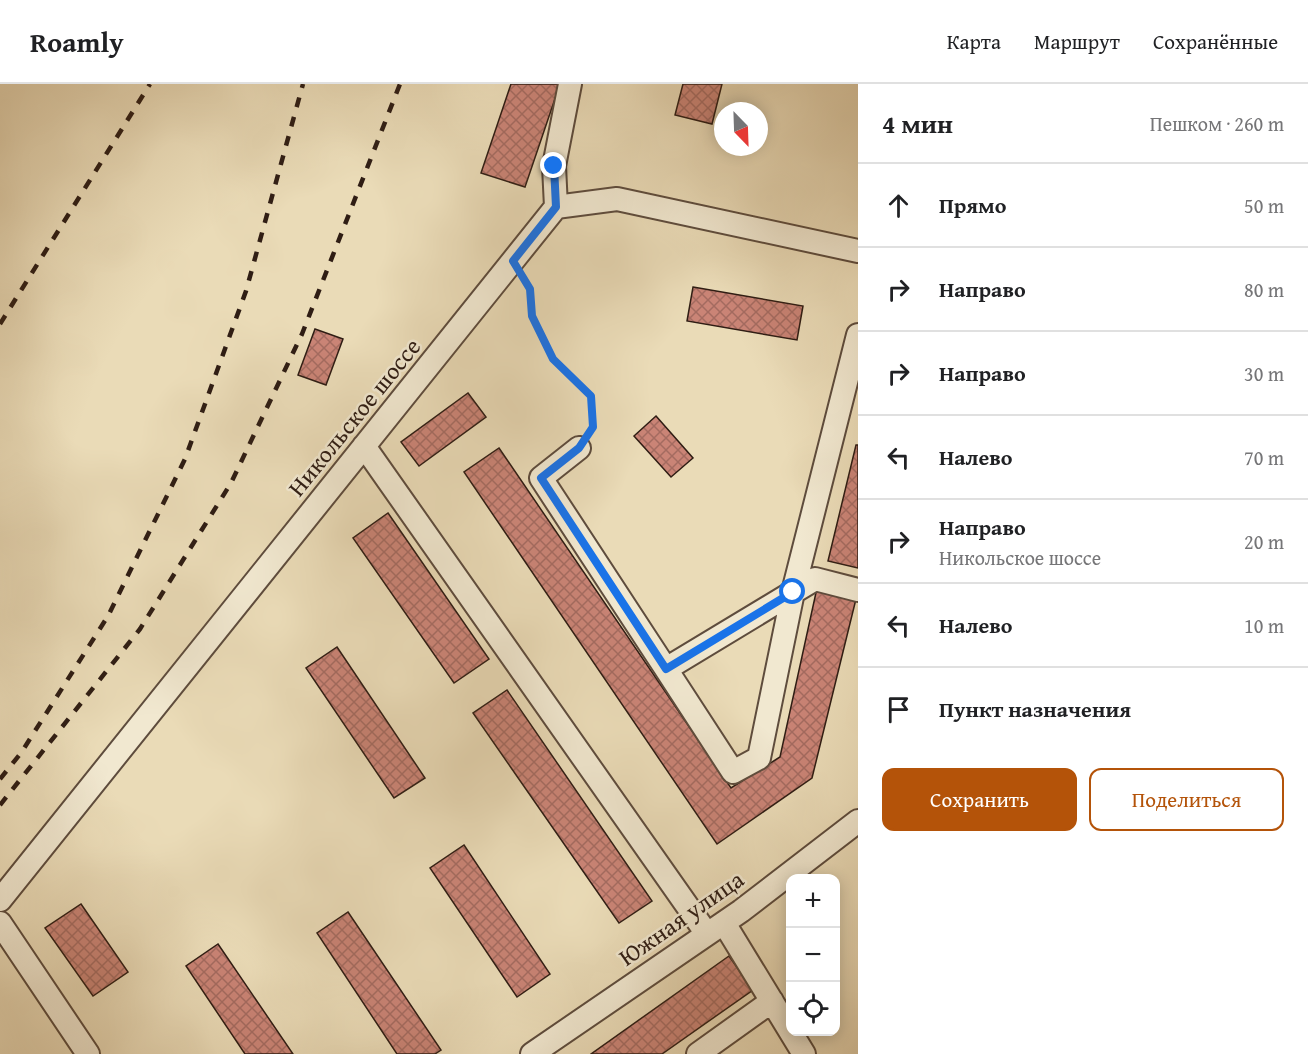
<!DOCTYPE html>
<html lang="ru">
<head>
<meta charset="utf-8">
<style>
  :root { --surface:#fff; --page:#f2f2f2; --text:#202124; --muted:#757577; --line:#e0e0e0; --accent:#b45309 }
  body { margin:0; font-family:"Gentium Book Plus",serif; background:var(--page); color:var(--text) }
  .controls { position:absolute; right:18px; bottom:18px; display:grid; overflow:hidden; border-radius:12px; box-shadow:0 3px 15px #0003 }
  .controls button { width:54px; height:54px; display:grid; place-items:center; padding:0; border:0; border-bottom:2px solid var(--line); background:var(--surface); color:var(--text); font:30px sans-serif }
  .compass { position:absolute; left:714px; top:18px; width:54px; height:54px; border-radius:50%; background:var(--surface); box-shadow:0 3px 15px #0003; rotate:157deg }
  .stop { position:absolute; width:18px; height:18px; margin:-14px; border:4px solid #1a73e8; border-radius:50%; background:#fff }
  .stop.end { background:#1a73e8; border-color:#fff; box-shadow:0 2px 6px #0008 }
  .list { margin:0; padding:0; list-style:none }
  h2 { display:flex; justify-content:space-between; align-items:center; height:78px; margin:0; padding:0 24px; font-size:26px }
  h2 small { font-size:20px; font-weight:400; color:var(--muted) }
  .list li { display:grid; grid-template-columns:39px 1fr auto; gap:18px; align-items:center; box-sizing:border-box; height:84px; padding:0 24px; border-top:2px solid var(--line) }
  .list b { display:block; font-size:22px; white-space:nowrap }
  .list p { margin:0; font-size:20px; white-space:nowrap; color:var(--muted) }
  .list em { font-size:20px; font-style:normal; color:var(--muted) }
  .actions { display:flex; gap:12px; padding:18px 24px }
  .actions a { flex:1; padding:14px 0; border:2px solid var(--accent); border-radius:12px; text-align:center; font-size:21px; color:var(--accent) }
  .actions .main { background:var(--accent); color:#fff }
  .icon { flex:none; width:33px; height:33px; fill:none; stroke:currentColor; stroke-width:2; stroke-linecap:round; stroke-linejoin:round }
  .map { position:relative; flex:none; width:858px; height:970px; overflow:hidden }
  header { display:flex; align-items:center; gap:36px; box-sizing:border-box; height:84px; padding:0 30px; background:var(--surface); border-bottom:2px solid var(--line) }
  header strong { font-size:28px }
  nav { display:flex; gap:33px; margin-inline-start:auto; font-size:21px }
  main { display:flex }
  aside { flex:1; background:var(--surface) }
  .map>svg:first-child { display:block }
  .building { fill:url(#building-cross-hatch); stroke:#2f1d14; stroke-width:1.5 }
  .lines { fill:none; stroke-linecap:round; stroke-linejoin:round }
  .minor-casing { stroke:#5e4c3d; stroke-width:26 }
  .path { stroke:#2f1d14; stroke-width:3; stroke-dasharray:1.5 3; stroke-linecap:butt }
  .minor { stroke:#f1e8d0; stroke-width:22 }
  .rail { stroke:#2f1d14; stroke-width:4.5; stroke-dasharray:10 10; stroke-linecap:butt }
  .route { stroke:#1a73e8; stroke-width:8 }
  .labels { text-anchor:middle; dominant-baseline:central; stroke-width:5; stroke-linejoin:round; paint-order:stroke }
  .street-label { font-size:24px; fill:#2f1d14; stroke:#f1e8d0 }
</style>
</head>
<body>
<header>
<strong>Roamly</strong>
<nav><a>Карта</a><a>Маршрут</a><a>Сохранённые</a></nav>
</header>
<main>
<div class="map">
<svg width="858" height="970" viewBox="0 0 858 970">
  <defs>
    <pattern id="building-cross-hatch" width="8" height="8" patternUnits="userSpaceOnUse" patternTransform="scale(1.5)"><rect width="8" height="8" fill="#ca8476"/><path d="M0 0l8 8M0 8l8-8" fill="none" stroke="#a46b60"/></pattern>
  </defs>
  <rect width="100%" height="100%" fill="#eadbb7"/>
  <filter id="stains"><feTurbulence type="fractalNoise" baseFrequency=".00333" numOctaves="4"/><feColorMatrix values="0 0 0 0 .2 0 0 0 0 .09 0 0 0 0 .02 0 0 0 .5 -.17"/></filter>
  <radialGradient id="worn" r=".72"><stop offset=".6" stop-color="#630" stop-opacity="0"/><stop offset="1" stop-color="#630" stop-opacity=".3"/></radialGradient>
  <path class="building" d="M511 0H560L525 103 481 89Z
    M683 0H722L712 40 675 31Z
    M693 203 803 222 797 256 687 237Z
    M315 245 343 255 326 301 298 291Z
    M468 309 486 333 419 382 401 358Z
    M656 332 693 374 671 393 634 352Z
    M856 361H858V484L828 477Z
    M499 364 731 704 780 673 817 504 856 515 812 694 717 760 464 388Z
    M388 429 489 575 454 599 353 454Z
    M337 563 425 694 394 714 306 584Z
    M507 606 652 817 619 839 473 629Z
    M464 761 550 890 517 913 430 784Z
    M81 820 128 888 93 912 45 844Z
    M348 828 441 966 435 970H397L317 849Z
    M218 860 293 970H245L186 882Z
    M729 872 753 906 662 970H591Z"/>
  <g class="lines">
    <defs>
      <path id="minor" d="M556 123 554 82 570 0
        M364 362 707 850
        M579 364 541 394 666 585 815 495 858 506
        M666 585 733 688 759 674 793 508 858 251
        M0 816 556 123 617 115 858 167
        M0 839 88 970
        M724 839 804 970
        M532 970 741 827 858 737
        M698 970 772 917"/>
    </defs>
    <use href="#minor" class="minor-casing"/>
    <path class="path" d="M523 194 530 205 532 232 553 275 591 312 593 343 591 347"/>
    <use href="#minor" class="minor"/>
    <path class="rail" d="M0 240 150 0
      M0 695 21 669 108 532 185 375 246 207 303 0
      M0 721 140 545 231 399 302 250 400 0"/>
  </g>
  <g class="lines">
    <path class="route" d="M554 82 556 123 513 177 530 205 532 232 553 275 591 312 593 343 579 364 541 394 666 585 793 508"/>
  </g>
  <g class="labels">
    <g class="street-label">
      <text transform="translate(354 333) rotate(-51)">Никольское шоссе</text>
      <text transform="translate(681 834) rotate(-35)">Южная улица</text>
    </g>
  </g>
  <rect width="100%" height="100%" filter="url(#stains)"/>
  <rect width="100%" height="100%" fill="url(#worn)"/>
</svg>
<div class="controls">
<button>+</button>
<button>−</button>
<button><svg class="icon" aria-label="locate" viewBox="0 0 24 24"><circle cx="12" cy="12" r="6"/><path d="M12 2v4M12 18v4M2 12h4M18 12h4"/></svg></button>
</div>
<svg class="compass" viewBox="-18 -18 36 36"><path d="M0-13l5 13h-10z" fill="#e53935"/><path d="M0 13l5-13h-10z" fill="#757577"/></svg>
<div class="stop" style="left:793px;top:508px"></div>
<div class="stop end" style="left:554px;top:82px"></div>
</div>
<aside>
<h2>4 мин<small>Пешком · 260 m</small></h2>
<ul class="list">
<li><svg class="icon" aria-label="ahead" viewBox="0 0 24 24"><path d="M12 20V5M6 11l6-6 6 6"/></svg><div><b>Прямо</b></div><em>50 m</em></li>
<li><svg class="icon" aria-label="right" viewBox="0 0 24 24"><path d="M7 20v-9h11M14 6l5 5-5 5"/></svg><div><b>Направо</b></div><em>80 m</em></li>
<li><svg class="icon" aria-label="right" viewBox="0 0 24 24"><path d="M7 20v-9h11M14 6l5 5-5 5"/></svg><div><b>Направо</b></div><em>30 m</em></li>
<li><svg class="icon" aria-label="left" viewBox="0 0 24 24"><path d="M17 20v-9H6M10 6l-5 5 5 5"/></svg><div><b>Налево</b></div><em>70 m</em></li>
<li><svg class="icon" aria-label="right" viewBox="0 0 24 24"><path d="M7 20v-9h11M14 6l5 5-5 5"/></svg><div><b>Направо</b><p>Никольское шоссе</p></div><em>20 m</em></li>
<li><svg class="icon" aria-label="left" viewBox="0 0 24 24"><path d="M17 20v-9H6M10 6l-5 5 5 5"/></svg><div><b>Налево</b></div><em>10 m</em></li>
<li><svg class="icon" aria-label="arrive" viewBox="0 0 24 24"><path d="M6 21V4h12l-3 4 3 4H6"/></svg><div><b>Пункт назначения</b></div></li>
</ul>
<div class="actions"><a class="main">Сохранить</a><a>Поделиться</a></div>
</aside>
</main>
</body>
</html>
